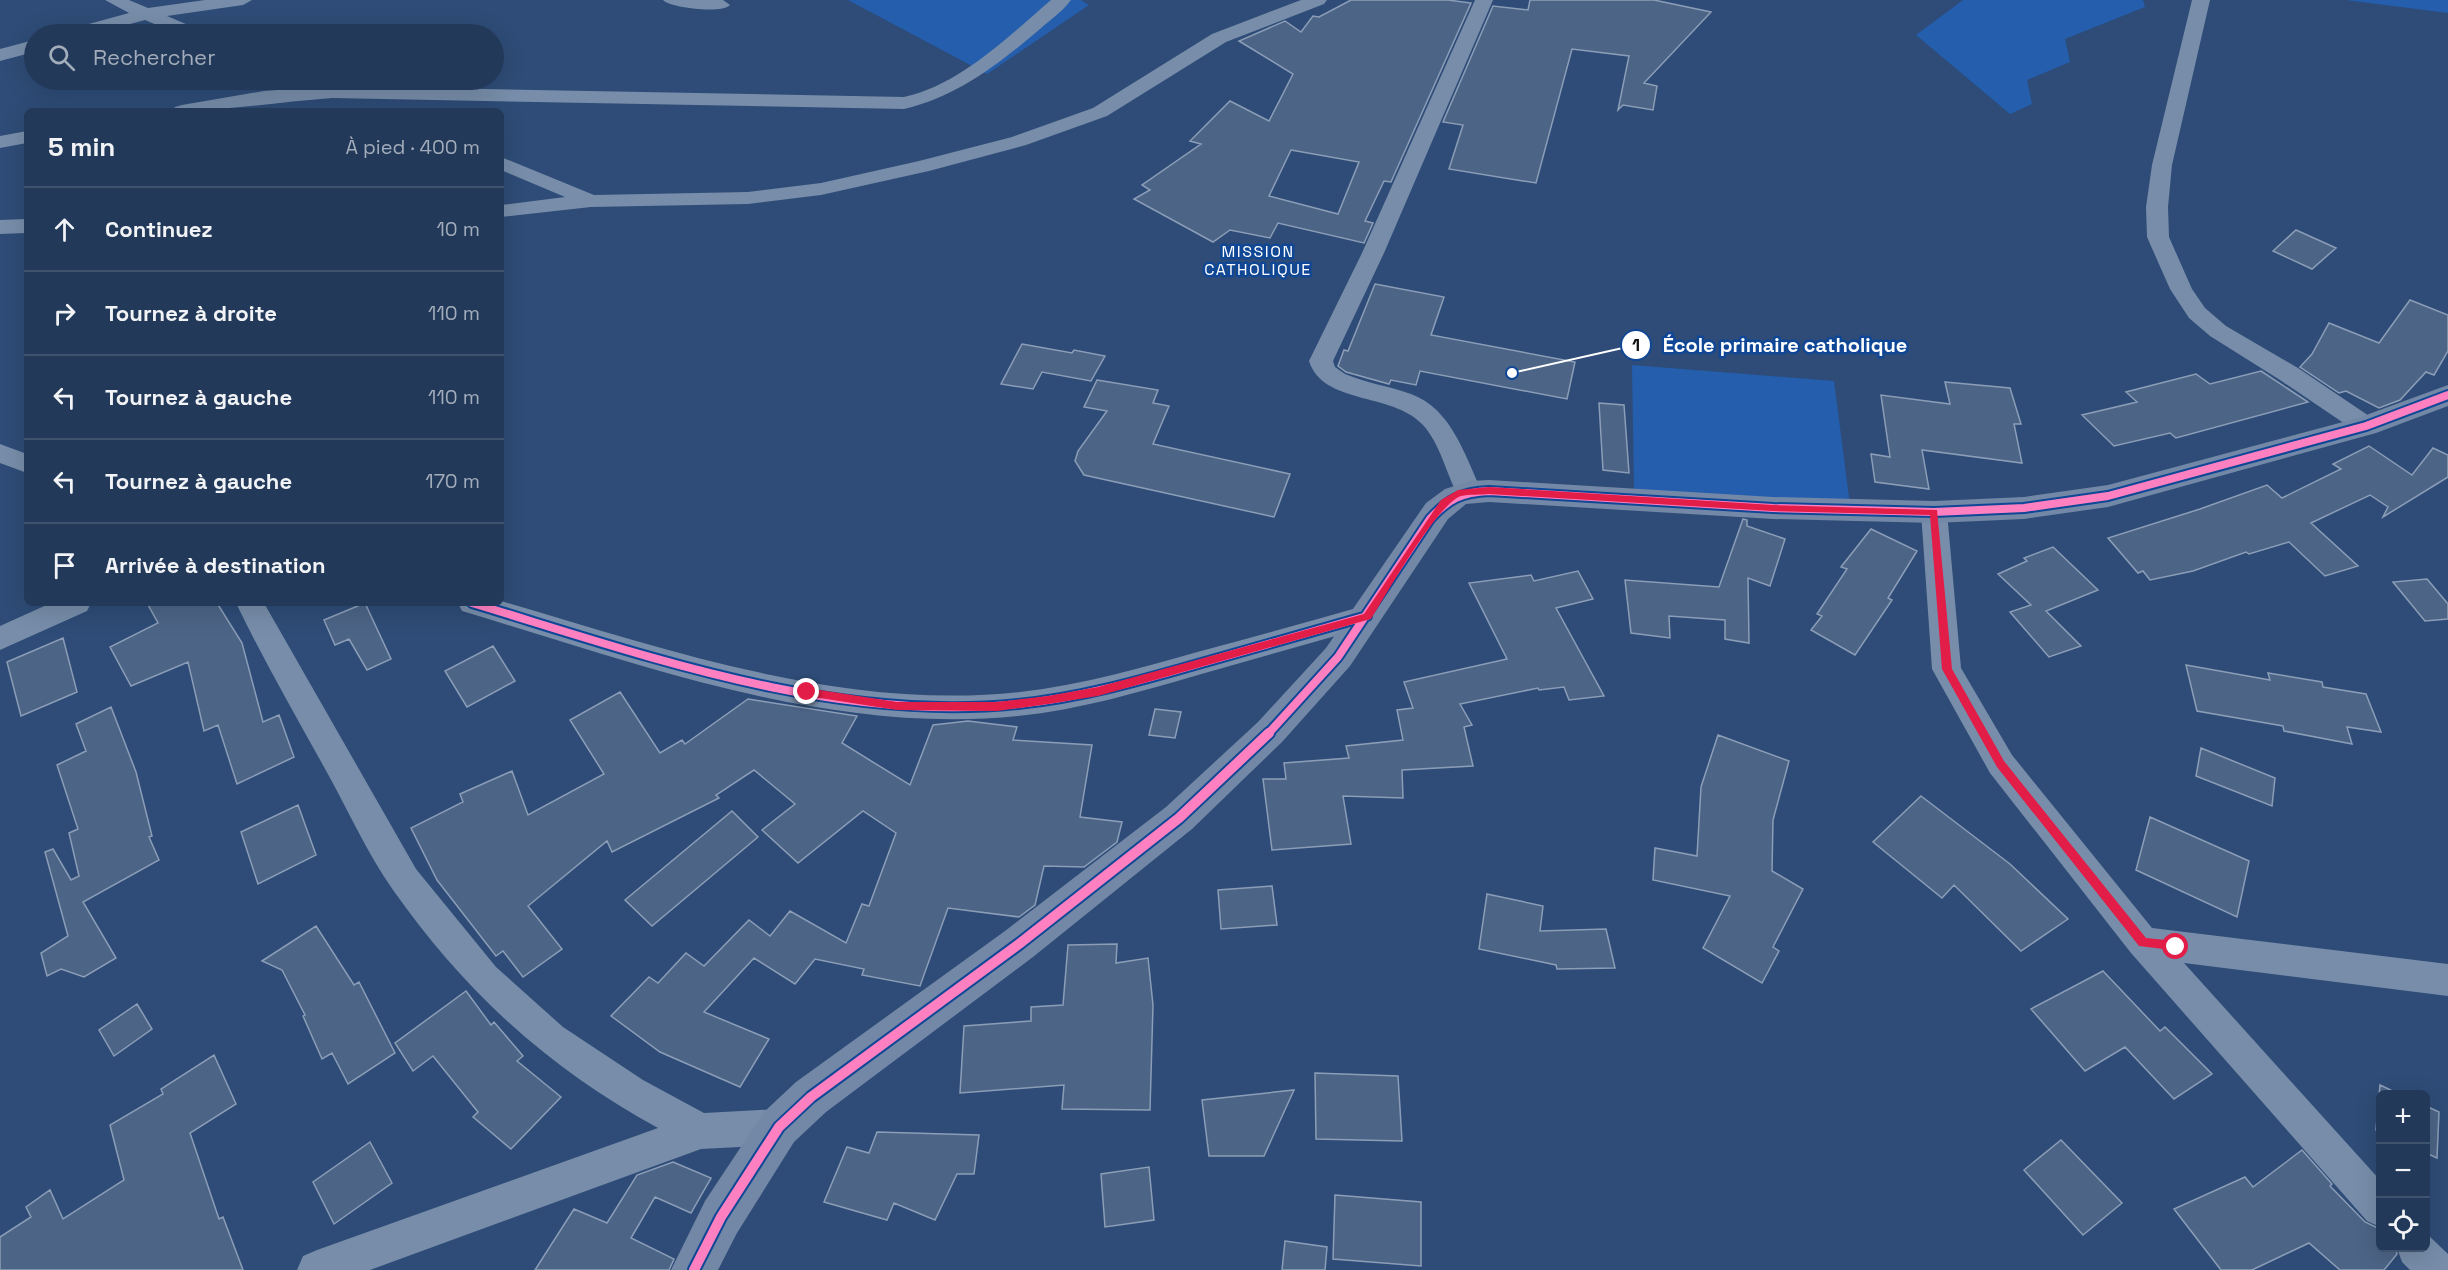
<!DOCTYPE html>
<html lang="fr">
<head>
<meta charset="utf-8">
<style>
  :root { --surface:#223959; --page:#2a405f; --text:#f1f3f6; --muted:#a2acba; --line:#3f536f }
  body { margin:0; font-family:"Space Grotesk",sans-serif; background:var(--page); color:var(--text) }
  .controls { position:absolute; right:18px; bottom:18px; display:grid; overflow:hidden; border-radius:9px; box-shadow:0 6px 24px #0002 }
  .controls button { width:54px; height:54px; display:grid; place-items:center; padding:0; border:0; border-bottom:2px solid var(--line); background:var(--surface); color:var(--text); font:30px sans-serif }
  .stop { position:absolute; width:18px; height:18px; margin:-14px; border:4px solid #e11d48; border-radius:50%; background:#fff }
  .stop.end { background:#e11d48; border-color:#fff; box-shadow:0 2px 6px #0008 }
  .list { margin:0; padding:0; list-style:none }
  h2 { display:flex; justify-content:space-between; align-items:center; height:78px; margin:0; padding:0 24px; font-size:26px }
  h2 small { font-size:20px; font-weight:400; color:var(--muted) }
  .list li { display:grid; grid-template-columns:39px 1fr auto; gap:18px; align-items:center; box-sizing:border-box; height:84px; padding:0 24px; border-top:2px solid var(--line) }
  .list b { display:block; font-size:22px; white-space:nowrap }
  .list em { font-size:20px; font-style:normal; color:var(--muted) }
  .icon { flex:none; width:33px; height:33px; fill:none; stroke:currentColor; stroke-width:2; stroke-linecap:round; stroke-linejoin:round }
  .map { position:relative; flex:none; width:2448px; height:1270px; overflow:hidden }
  .search { position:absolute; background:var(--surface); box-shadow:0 6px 24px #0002; left:24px; top:24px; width:480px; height:66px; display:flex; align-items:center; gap:15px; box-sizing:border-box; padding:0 21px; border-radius:33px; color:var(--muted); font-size:22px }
  .panel { position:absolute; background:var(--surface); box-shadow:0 6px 24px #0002; left:24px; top:108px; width:480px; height:498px; border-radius:9px }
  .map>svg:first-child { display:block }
  .green { fill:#245ead }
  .building { fill:#4c6486; stroke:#8c9eb7; stroke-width:1.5; fill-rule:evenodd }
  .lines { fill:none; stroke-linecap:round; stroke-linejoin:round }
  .street { fill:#778da9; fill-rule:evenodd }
  .secondary { fill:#7288a6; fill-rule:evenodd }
  .cycleway-far1-casing { stroke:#0f4796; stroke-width:12 }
  .cycleway-casing { stroke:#0f4796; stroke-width:14 }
  .cycleway-far1 { stroke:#ff80c0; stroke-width:8 }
  .cycleway { stroke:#ff80c0; stroke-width:10 }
  .route { fill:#e11d48 }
  .labels { text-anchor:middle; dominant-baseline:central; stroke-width:5; stroke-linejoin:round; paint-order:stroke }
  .far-neighbourhood-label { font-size:16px; letter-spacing:1.5px; fill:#fff; stroke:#0f4796 }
  .leader { fill:none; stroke:#fff; stroke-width:2 }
  .callout-dot { fill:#fff; stroke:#0f4796; stroke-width:2 }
  .mark-label { font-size:18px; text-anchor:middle; font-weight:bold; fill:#111 }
  .callout-label { font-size:20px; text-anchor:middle; font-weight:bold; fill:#fff; stroke:#0f4796; stroke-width:5; stroke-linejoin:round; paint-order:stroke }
</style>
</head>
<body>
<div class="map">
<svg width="2448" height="1270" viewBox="0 0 2448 1270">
  <rect width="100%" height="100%" fill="#2e4c77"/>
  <path class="green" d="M848 0H1081L1089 5 987 74Z
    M1963 0H2143L2145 7 2065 39 2070 62 2027 80 2032 104 2010 114 1916 35Z
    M2346 0H2448V13Z
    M1632 365 1834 381 1850 505 1634 491Z"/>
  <path class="building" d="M1351 0H1448L1471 3 1391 182 1384 181 1365 221 1373 223 1364 243 1278 223 1270 238 1230 230 1213 242 1134 199 1150 190 1142 185 1201 144 1190 141 1230 101 1269 121 1293 74 1239 41 1285 21 1301 32 1313 16 1319 17ZM1291 150 1359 162 1338 214 1269 196Z
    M1530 0H1654L1711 12 1644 83 1657 86 1653 110 1623 105 1618 110 1629 56 1572 49 1536 183 1449 169 1463 125 1443 122 1493 6 1528 10Z
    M2296 230 2336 248 2312 269 2273 251Z
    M1375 284 1444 297 1431 335 1575 362 1567 399 1420 371 1416 385 1391 380 1389 384 1346 372 1338 366 1344 350 1348 351Z
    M2410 300 2448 315V351L2434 375 2426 372 2400 400 2379 408 2346 391 2339 393 2300 367 2312 354 2329 323 2379 343Z
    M1022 344 1072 353 1074 350 1105 356 1091 381 1042 372 1033 389 1001 384Z
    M2261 371 2308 402 2176 438 2170 433 2114 446 2082 415 2137 402 2126 392 2196 374 2210 384Z
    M1097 380 1158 390 1153 403 1169 406 1153 444 1290 474 1274 517 1084 475 1075 461 1078 451 1107 411 1084 407Z
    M1945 382 2010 388 2021 424H2014L2022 463 1922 450 1929 489 1875 482 1871 454 1890 457 1881 395 1950 404Z
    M1599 403 1624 405 1629 473 1603 470Z
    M2369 446 2412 475 2433 448 2448 455V477L2383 517 2388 507 2370 495 2311 523 2358 566 2325 576 2289 542 2249 554 2246 552 2193 571 2150 580 2143 571 2138 573 2108 538 2200 509 2267 485 2282 498 2341 469 2333 464Z
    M1743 519 1747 520V526L1785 539 1770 586 1748 578 1749 643 1725 639V620L1669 616 1670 638 1631 633 1625 580 1719 587Z
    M1871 529 1917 551 1888 598 1892 600 1855 655 1811 630 1822 616 1817 614 1847 569 1841 567Z
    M2053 547 2098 590 2046 611 2081 646 2049 657 2010 612 2031 605 1998 574 2027 561 2024 558Z
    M1578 571 1593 599 1556 608 1604 696 1569 700 1564 687 1539 690 1538 688 1460 704 1472 725 1464 727 1473 766 1402 770 1403 798 1343 796 1351 844 1272 850 1263 779H1286L1284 763 1349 758 1346 746 1403 740 1397 710 1413 708 1404 682 1507 659 1469 583 1531 575 1534 581Z
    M2427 579 2448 604V619L2425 621 2393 582Z
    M147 603H217L242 643 263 722 279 715 294 757 237 784 218 725 204 731 188 662 131 686 110 647 158 623Z
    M365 603 391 659 367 670 349 639 335 645 324 620Z
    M63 638 77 692 21 716 7 662Z
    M493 646 515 681 467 707 445 671Z
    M2186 665 2270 680 2268 673 2322 682 2323 687 2366 694 2381 732 2347 727 2352 744 2284 731 2283 726 2197 711Z
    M620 692 660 753 682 740 685 744 748 699 857 716 842 743 910 785 933 725 968 721 1017 727 1013 740 1092 745 1080 817 1122 822 1117 842 1084 867 1044 866 1035 905 1019 917 948 908 920 986 862 975 864 969 815 959 795 984 754 958 704 1012 769 1039 740 1087 660 1052 611 1016 649 977 658 983 686 953 704 966 749 920 770 936 790 911 846 943 862 904 869 906 896 833 863 811 798 863 762 830 795 804 754 770 716 795 719 798 612 852 607 841 528 906 562 949 523 977 503 951 496 956 437 880 411 828 463 802 460 794 512 771 528 815 604 774 570 720Z
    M111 707 136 772 152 836 149 837 159 860 83 902 116 958 84 977 61 969 47 976 41 953 68 936 45 852 53 849 71 880 79 876 69 833 78 829 57 765 86 751 76 724Z
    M1155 709 1181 712 1175 738 1149 735Z
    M1718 735 1789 761 1773 820 1772 871 1803 889 1773 947 1779 951 1762 983 1703 948 1730 896 1653 880 1655 848 1697 856 1701 787Z
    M2201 748 2275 778 2272 806 2196 776Z
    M1921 796 2010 864 2068 919 2021 951 1954 885 1942 898 1873 842Z
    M298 805 316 855 258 884 241 832Z
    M732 811 758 837 652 926 625 900Z
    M2150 817 2249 861 2237 917 2136 870Z
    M1272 886 1277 925 1221 929 1218 890Z
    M1487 894 1543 906 1540 931 1606 929 1615 968 1557 969 1556 965 1479 949Z
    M316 926 354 985 359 982 395 1053 348 1084 332 1053 322 1059 303 1016 305 1015 282 970 262 961Z
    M1117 944 1116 963 1148 958 1153 1005 1150 1110 1062 1109 1064 1085 960 1093 964 1026 1031 1021V1007L1063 1005 1068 945Z
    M2103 971 2160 1031 2165 1027 2212 1074 2174 1099 2125 1047 2085 1071 2031 1009Z
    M466 991 491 1025 494 1022 523 1056 517 1061 561 1097 511 1149 473 1117 478 1112 433 1056 413 1071 395 1043Z
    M137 1004 152 1029 114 1056 99 1030Z
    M214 1055 236 1104 190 1133 219 1219 223 1217 243 1270H0V1237L31 1217 26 1207 50 1190 63 1219 124 1180 110 1125 163 1094 161 1089Z
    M1315 1073 1398 1076 1402 1141 1316 1139Z
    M2380 1085 2401 1095H2380V1132L2376 1130Z
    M1294 1090 1264 1156H1209L1202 1100Z
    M2426 1106 2439 1112 2437 1158 2426 1153Z
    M877 1132 979 1135 974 1174H957L935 1220 894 1203 887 1220 824 1202 847 1147 869 1153Z
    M2061 1140 2122 1203 2083 1235 2024 1170Z
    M370 1142 392 1183 334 1224 313 1182Z
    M2302 1150 2332 1184 2330 1186 2365 1222 2380 1229V1248H2395L2397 1254 2384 1270H2340L2309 1243 2252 1270H2221L2174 1209 2245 1177 2253 1187Z
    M673 1162 711 1178 691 1213 655 1197 631 1238 674 1259 669 1270H535L574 1209 607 1223 637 1175Z
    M1149 1167 1154 1220 1105 1227 1101 1174Z
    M1335 1195 1421 1202V1266L1333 1259Z
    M1285 1241 1327 1247 1325 1270H1282Z"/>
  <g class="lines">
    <path class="street" d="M105 0H129L148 8 205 0H252L243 5 167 16 200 30 202 34H178L145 20 93 34H65L67 30 129 13Z
      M663 0H723L730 5C723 14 670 8 663 0Z
      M1051 0H1071C1063 11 1050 20 1040 29 1000 63 957 97 904 109L332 98C278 102 226 111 172 111L175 107 182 105 264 91 332 86 904 97C960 85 1009 36 1051 0Z
      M1301 0H1327L1324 4 1226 42 1107 116 1026 145 929 171 821 195 748 204 591 207 501 217V205L565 197 501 170V157L594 195 748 192 821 183 919 161 1012 137 1093 108 1212 34Z
      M1475 0H1493L1384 253 1333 361 1335 367 1345 374C1366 383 1389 386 1411 394 1452 409 1465 456 1482 492L1478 499 1469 501 1460 499C1446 475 1441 444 1422 424 1391 392 1323 405 1309 361L1362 253Z
      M2192 0H2210L2172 165 2168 207 2169 237 2192 289 2205 308 2226 326 2298 368 2375 420 2379 426 2375 432 2366 435 2357 432 2280 380 2210 336 2189 318 2170 289 2147 237 2146 207 2152 165Z
      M34 40V52L0 61V49Z
      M27 131V143L0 148V136Z
      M27 219V233L0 234V220Z
      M0 444 27 454V473L0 463Z
      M1934 502 1943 505 1947 512 1961 668 2012 755 2152 928 2448 964V996L2184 963 2380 1180V1227L2367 1221 2131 953 1990 773 1932 669 1921 512 1925 505Z
      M501 601C667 650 844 711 1020 692 1081 685 1142 668 1201 651 1256 636 1312 621 1367 605L1377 608 1381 616 1377 624 1367 627C1311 643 1254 659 1198 675 1139 692 1079 710 1018 716 832 735 647 667 472 614L462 611 458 603H501Z
      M51 603H91L87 611 0 650V626Z
      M236 603H264L416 869 496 967 563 1027 643 1080 704 1113 779 1109 792 1114 797 1127 792 1140 779 1145 701 1149 370 1270H297L303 1256 317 1250 658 1128C548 1068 466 993 393 890 367 853 347 808 324 767 294 713 263 659 236 603Z
      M2426 1233 2448 1254V1270H2410L2402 1262 2397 1248H2426Z"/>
    <path class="secondary" d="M2448 385V406L2376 433 2108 507 2024 519 1934 523 1773 519 1489 502 1466 504 1448 519 1350 666 1282 742 1192 829 1033 957 826 1112 794 1142 737 1233 718 1270H671L705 1201 764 1112 796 1082 1005 931 1166 807 1258 722 1326 648 1426 503 1445 489 1470 481 1489 480 1773 497 1934 501 2024 497 2108 485 2358 418Z"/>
    <defs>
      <path id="cycleway-far1" d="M472 603C647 656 832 723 1018 704 1079 698 1139 681 1198 664 1254 648 1311 632 1367 616
        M1267 735 1338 657 1430 519C1448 499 1462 492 1489 491L1773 508 1934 512 2024 508 2108 496 2366 426 2448 395"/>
      <path id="cycleway" d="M694 1270 721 1217 779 1127 811 1097 1019 944 1179 818 1269 733"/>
    </defs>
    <use href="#cycleway-far1" class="cycleway-far1-casing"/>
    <use href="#cycleway" class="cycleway-casing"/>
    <use href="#cycleway-far1" class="cycleway-far1"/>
    <use href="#cycleway" class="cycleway"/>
  </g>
  <path class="route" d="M1489 487 1773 505 1937 510 1952 669 2004 761 2146 938 2176 941 2180 943V951L2139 946 1997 767 1942 669 1930 515 1773 511 1489 494C1480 495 1469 494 1461 496 1437 504 1386 595 1371 619L1367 620 1098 696 1048 704 997 711 897 710 807 696 802 692 807 688 897 702H997L1048 696 1098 687 1364 614 1441 500 1458 490Z"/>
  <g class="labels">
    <g class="far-neighbourhood-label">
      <text x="1258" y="251">MISSION<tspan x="1258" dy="18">CATHOLIQUE</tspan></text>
    </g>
  </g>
  <path class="leader" d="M1512 373L1636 345"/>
  <g class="callout-dot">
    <circle cx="1512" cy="373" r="6"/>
    <circle cx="1636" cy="345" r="15"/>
  </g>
  <g class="mark-label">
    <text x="1636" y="351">1</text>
  </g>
  <g class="callout-label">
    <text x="1785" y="352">École primaire catholique</text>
  </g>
</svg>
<div class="controls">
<button>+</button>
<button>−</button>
<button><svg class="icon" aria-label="locate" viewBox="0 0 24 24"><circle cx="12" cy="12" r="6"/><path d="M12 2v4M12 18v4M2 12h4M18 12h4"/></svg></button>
</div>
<div class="stop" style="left:2176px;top:947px"></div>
<div class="stop end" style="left:807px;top:692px"></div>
<div class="search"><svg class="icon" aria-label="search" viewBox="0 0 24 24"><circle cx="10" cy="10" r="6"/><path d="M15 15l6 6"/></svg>Rechercher</div>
<section class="panel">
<h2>5 min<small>À pied · 400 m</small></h2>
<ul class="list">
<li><svg class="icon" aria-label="ahead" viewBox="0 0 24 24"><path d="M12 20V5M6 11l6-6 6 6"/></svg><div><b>Continuez</b></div><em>10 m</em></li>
<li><svg class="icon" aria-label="right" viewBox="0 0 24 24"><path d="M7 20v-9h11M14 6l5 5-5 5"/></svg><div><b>Tournez à droite</b></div><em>110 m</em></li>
<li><svg class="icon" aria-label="left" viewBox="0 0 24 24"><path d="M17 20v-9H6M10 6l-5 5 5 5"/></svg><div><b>Tournez à gauche</b></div><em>110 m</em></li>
<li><svg class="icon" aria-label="left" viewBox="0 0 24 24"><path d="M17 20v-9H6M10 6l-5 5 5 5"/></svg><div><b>Tournez à gauche</b></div><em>170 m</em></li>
<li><svg class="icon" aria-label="arrive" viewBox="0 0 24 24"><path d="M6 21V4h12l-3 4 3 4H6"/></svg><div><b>Arrivée à destination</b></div></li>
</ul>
</section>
</div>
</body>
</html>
